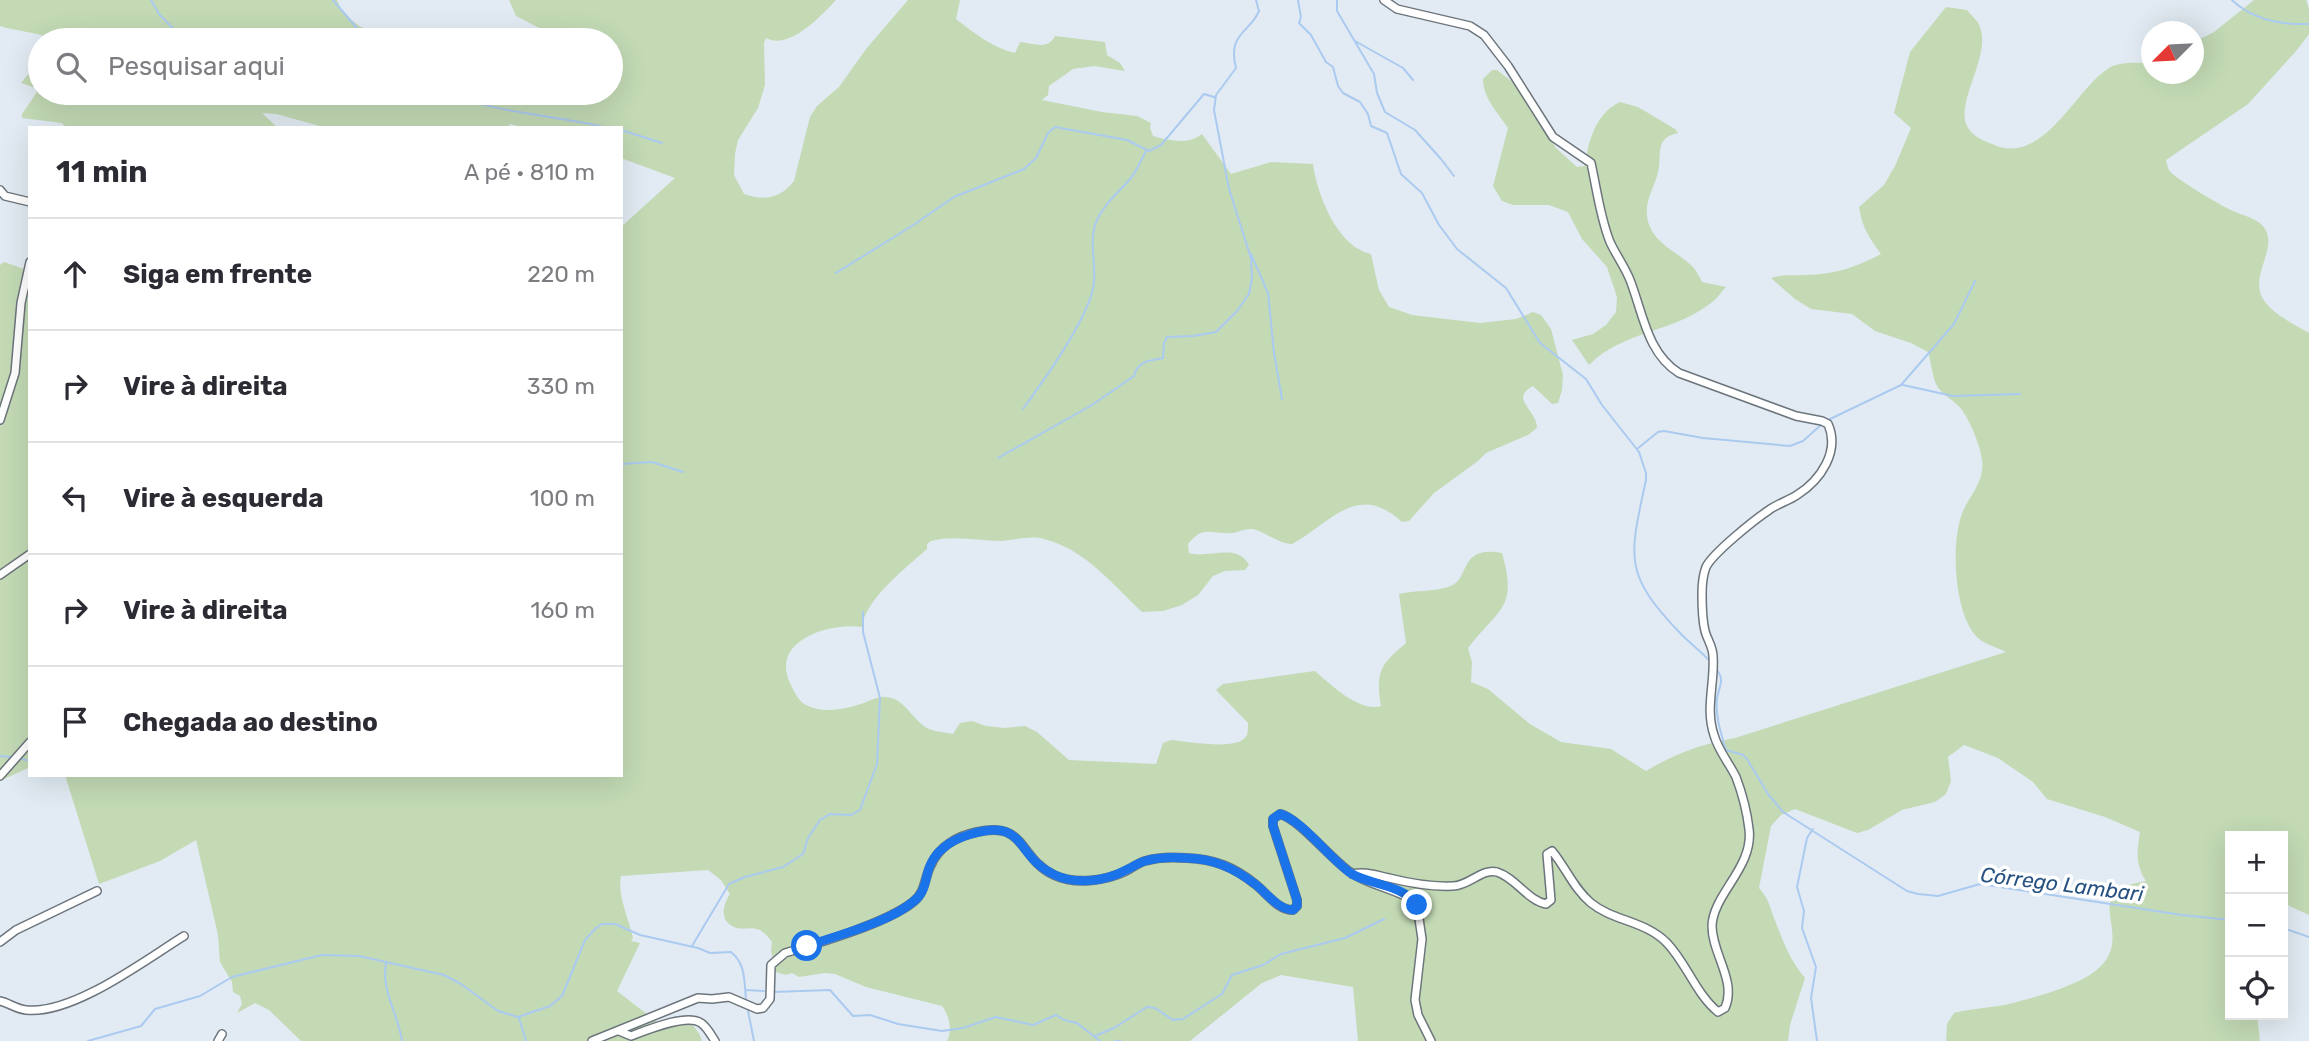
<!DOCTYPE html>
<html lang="pt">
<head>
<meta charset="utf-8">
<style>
  :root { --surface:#fff; --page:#f7f7f7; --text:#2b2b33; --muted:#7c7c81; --line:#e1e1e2 }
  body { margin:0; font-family:Rubik,sans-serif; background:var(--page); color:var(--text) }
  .controls { position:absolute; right:21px; bottom:21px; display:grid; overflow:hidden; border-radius:0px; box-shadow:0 7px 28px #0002 }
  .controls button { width:63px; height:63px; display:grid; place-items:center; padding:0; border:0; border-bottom:2px solid var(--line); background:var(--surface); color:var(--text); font:35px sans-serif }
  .compass { position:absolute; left:2141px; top:21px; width:63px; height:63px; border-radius:50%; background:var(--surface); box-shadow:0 7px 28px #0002; rotate:246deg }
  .stop { position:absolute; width:21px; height:21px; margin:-16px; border:5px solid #1a73e8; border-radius:50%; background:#fff }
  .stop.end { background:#1a73e8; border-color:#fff; box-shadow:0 2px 7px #0008 }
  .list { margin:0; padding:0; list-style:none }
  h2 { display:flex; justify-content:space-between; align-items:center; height:91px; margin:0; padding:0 28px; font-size:30px }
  h2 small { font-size:23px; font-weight:400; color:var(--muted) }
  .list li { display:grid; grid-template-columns:46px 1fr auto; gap:21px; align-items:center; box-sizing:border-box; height:112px; padding:0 28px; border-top:2px solid var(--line) }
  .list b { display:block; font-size:26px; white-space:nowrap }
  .list em { font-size:23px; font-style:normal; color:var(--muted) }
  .icon { flex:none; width:38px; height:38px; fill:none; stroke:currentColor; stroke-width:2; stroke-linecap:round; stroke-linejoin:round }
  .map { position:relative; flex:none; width:2309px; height:1041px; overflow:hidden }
  .search { position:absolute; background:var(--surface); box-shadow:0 7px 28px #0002; left:28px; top:28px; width:595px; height:77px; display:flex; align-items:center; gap:18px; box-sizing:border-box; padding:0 24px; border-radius:38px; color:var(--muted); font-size:26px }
  .panel { position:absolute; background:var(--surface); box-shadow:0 7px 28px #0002; left:28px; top:126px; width:595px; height:651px; border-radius:0px }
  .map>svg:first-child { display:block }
  .green { fill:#c3dab5 }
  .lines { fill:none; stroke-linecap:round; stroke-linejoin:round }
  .stream { stroke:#abcaf0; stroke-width:2 }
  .minor-casing { stroke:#6d757c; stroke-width:10 }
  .minor { stroke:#fff; stroke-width:7 }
  .route { stroke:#1a73e8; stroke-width:9 }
  .labels { text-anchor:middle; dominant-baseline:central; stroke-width:7; stroke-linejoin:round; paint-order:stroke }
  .water-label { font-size:21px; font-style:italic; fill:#275181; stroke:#fff }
</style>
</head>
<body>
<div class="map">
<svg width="2309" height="1041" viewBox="0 0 2309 1041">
  <rect width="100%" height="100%" fill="#e2ebf3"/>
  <path class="green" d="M0 0H337C345 22 368 31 388 40H53C36 31 18 32 0 26Z
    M509 0H836C822 15 789 51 766 38L764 43 765 85 758 108 738 140 735 154 734 175 744 194C764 201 780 199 794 181L810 117 817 106 839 87 866 49 908 0H960L956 19C974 33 993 48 1015 53L1020 42C1034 43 1047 51 1055 36L1105 42 1107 55 1120 63 1125 71 1094 66 1073 69 1049 86 1048 95 1042 100 1102 112 1137 116 1151 123 1150 128 1153 136C1170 141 1188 145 1202 134L1231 174 1271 162 1313 164C1317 194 1337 247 1371 254L1379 290 1389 307 1412 315 1480 323 1516 319 1533 312 1541 315 1551 329 1563 375 1562 390 1558 403 1552 404 1533 386C1509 399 1537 410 1537 428L1528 435 1486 453 1478 461 1434 493 1409 521 1402 522C1357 481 1332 522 1292 544 1276 543 1260 528 1250 529 1243 529 1236 534 1228 533 1209 533 1202 526 1188 544L1189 553C1208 559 1237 542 1249 565L1245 570 1225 571 1213 576 1198 595 1182 605 1163 611 1142 612C1113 585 1085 549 1044 539 1030 535 1016 540 1001 541 977 541 955 535 931 541L927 544V549C907 567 865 599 862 627 829 622 770 641 790 683 794 691 798 701 806 705 823 714 847 709 864 703 871 700 877 697 884 697 905 697 911 719 927 728 934 732 945 732 953 734L960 723 972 721 986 726 1004 728 1025 726 1037 732 1069 760 1156 764 1163 743 1171 740C1188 741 1239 752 1247 735 1248 732 1248 726 1248 723L1216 690 1223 684 1315 671C1330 684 1360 713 1381 706 1375 672 1381 664 1406 643L1399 594C1415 590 1433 592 1448 587 1472 581 1456 545 1502 553 1518 609 1499 608 1468 648L1472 662 1471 682 1488 689 1530 724 1561 742 1611 749 1646 771C1674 754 1702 744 1735 738L2006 652C1997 647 1986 645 1978 638 1953 615 1950 537 1964 509 1972 493 1985 479 1982 460 1980 445 1971 423 1962 410 1955 400 1942 396 1936 384 1932 374 1931 362 1928 352L1911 343 1875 331 1852 314 1811 309 1795 299 1771 278C1783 274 1793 276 1805 275 1836 274 1854 268 1881 254 1869 238 1862 227 1859 207L1884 185 1895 166 1911 128 1894 113 1910 52 1946 7 1967 10C1971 15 1978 21 1980 27 1991 57 1955 102 1967 126 1972 136 1982 140 1992 144 2043 168 2075 89 2109 68 2120 61 2139 63 2151 63L2152 74H2194V42L2214 32 2254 0H2306L2309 9V34L2297 50 2248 104 2166 160C2167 163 2167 167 2169 170 2175 179 2222 206 2233 211 2242 215 2255 218 2262 225 2281 246 2250 272 2262 297 2270 313 2294 324 2309 333V915L2283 903V836H2230V1015H2257L2260 1041H1946L1947 1024 1954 1013C1973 1008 1993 1008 2013 1003 2037 997 2084 984 2101 966 2135 931 2076 892 2146 881 2135 864 2137 851 2140 832L2105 817 2047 799 2033 782 1998 758 1964 745 1948 757 1951 781 1946 794 1935 802 1902 810 1868 830 1857 833 1795 809 1781 815 1771 826 1759 888C1770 900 1770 909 1776 923 1783 942 1791 962 1805 978L1790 1025 1788 1041H1358L1353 987 1281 975 1262 983 1190 1041H947C953 1029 949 1016 942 1006L866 987 835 974 825 973 799 977 792 973 786 975 776 972 771 951 772 942C768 937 765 933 760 930 751 926 745 930 737 928 719 923 722 906 730 894L721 880 708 870 621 876C617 895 629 919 633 938L631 941 640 943 617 991 661 1025 676 1017C689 1021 698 1027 702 1041H301L269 1010 255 1003 237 1013 242 1004 240 996 233 992 232 982 220 962 218 935 196 840 160 861 99 884 65 775H621V227L675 178 621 158V128H524L511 124 505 128H327L276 114 262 113 278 128H66L62 123 22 118V114L37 92 36 88 21 83 40 60V93H611V40H562L516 16Z
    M512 28 525 30 537 40H488Z
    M1492 70H1497L1515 84 1556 148 1577 167 1585 166C1588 141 1596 113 1620 102L1638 107 1675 129 1678 133C1656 138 1661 151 1659 167 1657 184 1645 197 1647 216 1650 243 1679 252 1694 268 1697 272 1700 278 1702 282L1726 287C1721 292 1717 299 1711 303 1675 332 1622 331 1589 365L1572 340 1593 334 1606 325 1616 312 1617 297 1607 267 1582 239 1568 212 1549 205H1513L1502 201 1493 186 1508 128C1498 113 1483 98 1483 79Z
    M4 262 30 271V767L0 781V265Z"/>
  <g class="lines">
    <path class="stream" d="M151 0 159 14 184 40
      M333 0 367 40
      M1298 0 1301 17 1299 23 1311 35 1326 62 1333 67 1338 86 1343 93 1360 102 1368 114 1371 126 1387 133 1401 174 1422 193 1439 225 1457 249 1506 288 1540 343 1586 379 1602 405 1639 452 1646 473V480C1629 558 1623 574 1681 634 1690 643 1700 651 1709 660
      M1337 0V11L1374 74 1377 93 1385 112 1415 130 1441 159 1454 176
      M2232 0C2253 20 2281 25 2309 24
      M1355 41 1403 68 1413 80
      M220 93 240 103
      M444 93C498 113 553 115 609 128
      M621 130 662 143
      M1251 254 1268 293 1274 353 1282 399
      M836 273 915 224 954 197 1024 169 1036 158 1048 133 1055 127 1127 140 1149 151 1161 145 1204 94 1214 97
      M1903 385 1953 396 2020 394
      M1023 409C1044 380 1085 323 1093 289 1098 266 1087 242 1097 220 1105 203 1118 193 1130 179 1137 171 1141 160 1146 151
      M1826 421 1901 385 1954 324 1975 281
      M1637 449 1658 432 1664 431 1703 438 1790 446 1803 441 1822 424
      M998 458 1092 405 1134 376C1138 360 1150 361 1163 358L1164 343 1167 337 1193 336 1216 332 1237 311 1249 294 1252 278 1251 258 1229 189 1214 110 1216 95 1236 68C1227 33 1250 33 1259 11L1256 0
      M621 464 652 462 683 472
      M1717 670C1725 680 1719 687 1717 698 1715 716 1721 733 1726 750L1743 755 1747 759 1768 794 1783 812 1907 891 1918 894 1938 896 1980 884 2182 915 2230 920
      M0 756 11 757
      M22 759 30 761
      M1813 829 1807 838 1797 887 1804 911 1802 928 1816 967 1811 998 1817 1041
      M2283 928 2309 937
      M692 946 729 884 745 877 783 867 803 854 808 838 820 820 830 814 851 815 860 810 877 764 880 698 863 632V612
      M386 963C381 992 398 1013 402 1041
      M746 990 764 991
      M773 992 830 990 853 1016 870 1015 898 1024 942 1031 963 1028 996 1017 1033 1025 1056 1015 1064 1020 1077 1023 1100 1041
      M748 1011 754 1041
      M519 1018 526 1041
      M1095 1036 1114 1028 1147 1007 1155 1008 1173 1020 1183 1019 1222 994 1232 975 1263 965 1281 954 1345 938 1384 919
      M88 1041 141 1026 155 1009 200 996 232 977 322 955 359 956 444 975 461 984 498 1011 518 1017 550 1006 562 996 585 940 596 928 602 924H615L640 935 698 948 710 953 731 952C746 964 744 981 746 999
      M1115 1041H1121"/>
    <defs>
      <path id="minor" d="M0 190 5 196 30 202
        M0 420 15 373 21 303 30 262
        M0 575 30 554
        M0 776 30 742
        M1352 874C1366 871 1375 875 1389 878 1409 883 1432 887 1453 886 1469 886 1482 868 1497 872 1516 878 1528 901 1546 904L1551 900 1547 854 1552 851C1566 868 1574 889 1591 903 1613 921 1646 921 1667 943 1687 964 1696 994 1718 1012L1725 1008C1737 981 1712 954 1712 926 1713 894 1754 867 1749 829 1747 812 1742 793 1736 777 1729 763 1718 750 1714 735 1705 708 1715 683 1713 656 1713 647 1707 639 1705 631 1702 619 1702 605 1702 594 1702 586 1703 575 1706 567 1713 553 1754 520 1769 510 1777 504 1788 501 1797 495 1821 480 1840 451 1828 424L1822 421 1796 416 1679 373C1647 353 1643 313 1630 280 1625 267 1616 255 1610 242 1600 217 1597 190 1591 163L1553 137 1508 66 1484 35 1470 26 1397 9 1384 0
        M0 942 16 930 97 891
        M0 1001C9 1003 16 1009 26 1010 73 1015 145 960 184 936
        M619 1031 631 1036C647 1030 687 1013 701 1023 707 1027 711 1035 715 1041
        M218 1041 222 1034
        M592 1041 698 998 712 999 729 997 757 1009 763 1008 770 999 771 965 785 953C819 943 887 923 913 902 926 892 924 878 931 865 939 846 958 836 977 832 1027 821 1018 858 1054 875 1075 885 1105 881 1126 871 1133 867 1138 863 1145 861 1158 857 1174 857 1187 858 1214 859 1234 867 1255 884 1267 893 1277 910 1293 910L1297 906V900L1273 826V819L1280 814C1298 818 1331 859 1350 872 1369 885 1395 889 1415 901L1418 912 1422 939 1415 1000 1418 1015 1431 1041"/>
    </defs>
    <use href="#minor" class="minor-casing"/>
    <use href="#minor" class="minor"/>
  </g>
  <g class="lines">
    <path class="route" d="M807 946C838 935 890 922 914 901 925 893 925 881 929 868 935 851 951 840 968 835 1028 816 1013 856 1055 875 1076 885 1106 881 1126 870 1133 867 1138 863 1145 861 1158 857 1174 857 1187 858 1214 859 1234 868 1255 884 1267 893 1277 909 1293 910L1297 906V900L1273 826V819L1280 814C1301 819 1331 860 1352 874 1371 885 1404 885 1417 905"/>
  </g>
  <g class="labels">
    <g class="water-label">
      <text transform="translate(2062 884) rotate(7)">Córrego Lambari</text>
    </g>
  </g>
</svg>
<div class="controls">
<button>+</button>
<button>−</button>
<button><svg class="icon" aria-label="locate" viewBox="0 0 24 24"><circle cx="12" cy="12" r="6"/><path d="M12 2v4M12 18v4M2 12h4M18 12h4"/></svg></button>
</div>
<svg class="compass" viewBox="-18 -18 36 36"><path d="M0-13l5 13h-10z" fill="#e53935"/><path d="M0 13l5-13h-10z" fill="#7c7c81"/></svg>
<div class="stop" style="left:807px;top:946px"></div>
<div class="stop end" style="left:1417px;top:905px"></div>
<div class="search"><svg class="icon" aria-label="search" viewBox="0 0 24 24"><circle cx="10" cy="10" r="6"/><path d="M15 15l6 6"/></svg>Pesquisar aqui</div>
<section class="panel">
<h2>11 min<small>A pé · 810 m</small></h2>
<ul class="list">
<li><svg class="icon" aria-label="ahead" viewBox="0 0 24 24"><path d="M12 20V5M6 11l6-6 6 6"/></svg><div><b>Siga em frente</b></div><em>220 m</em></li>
<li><svg class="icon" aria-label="right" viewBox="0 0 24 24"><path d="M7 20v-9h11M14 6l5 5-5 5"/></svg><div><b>Vire à direita</b></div><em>330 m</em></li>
<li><svg class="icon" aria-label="left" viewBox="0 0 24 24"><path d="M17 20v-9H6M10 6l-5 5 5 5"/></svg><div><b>Vire à esquerda</b></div><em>100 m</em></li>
<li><svg class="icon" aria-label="right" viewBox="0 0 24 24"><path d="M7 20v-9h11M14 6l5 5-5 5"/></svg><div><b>Vire à direita</b></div><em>160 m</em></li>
<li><svg class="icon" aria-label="arrive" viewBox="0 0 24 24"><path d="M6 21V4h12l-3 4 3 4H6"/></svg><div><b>Chegada ao destino</b></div></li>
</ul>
</section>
</div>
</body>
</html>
